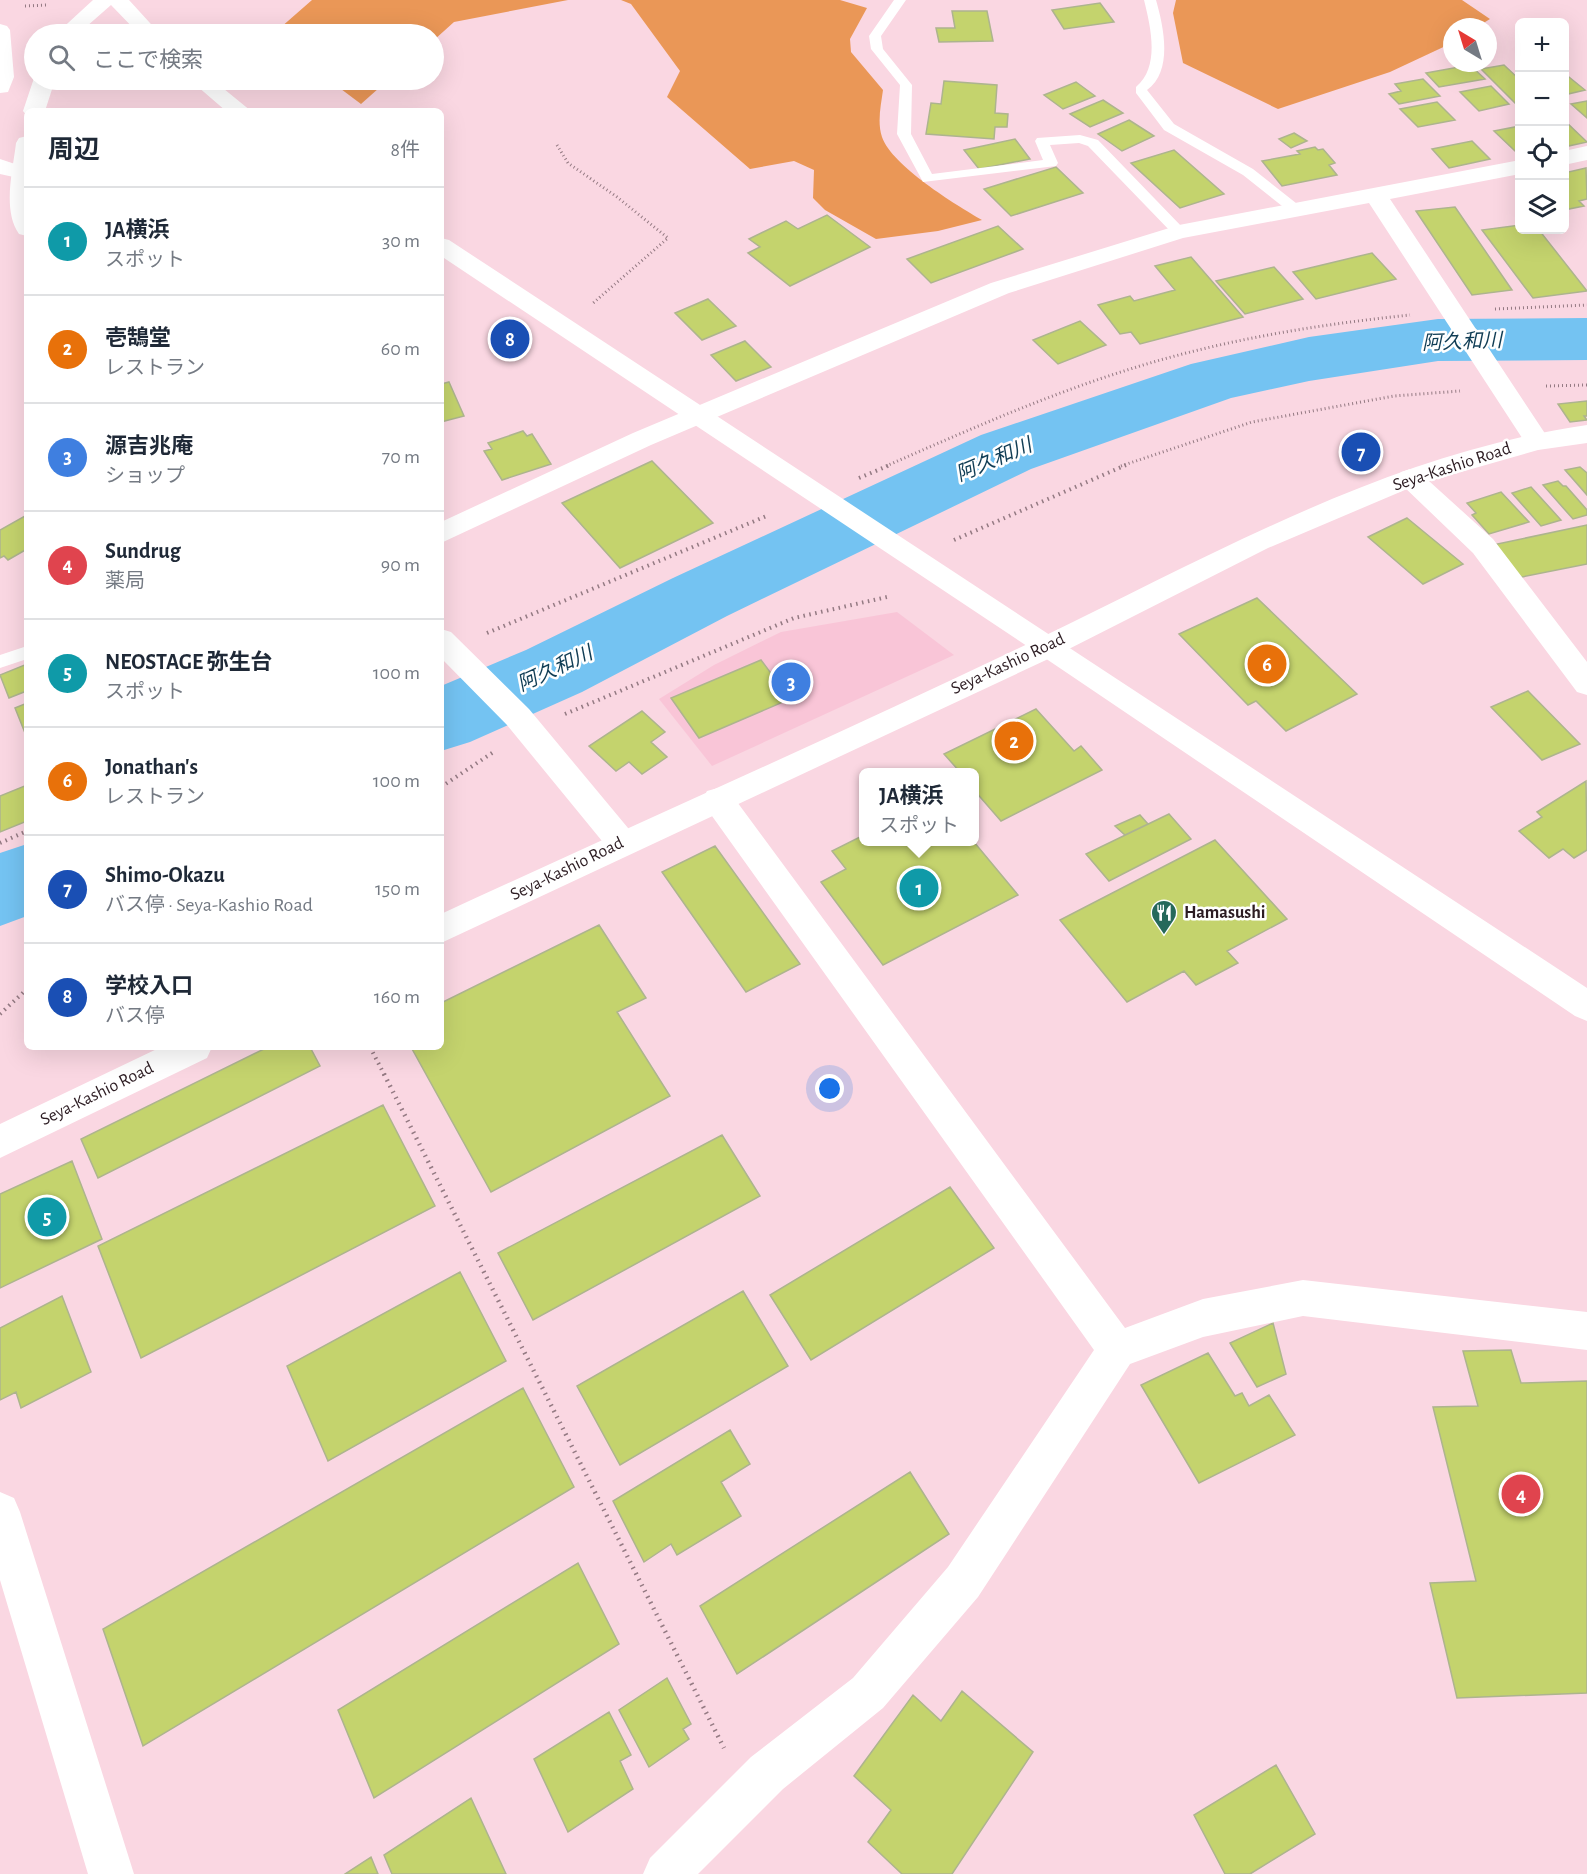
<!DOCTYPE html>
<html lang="ja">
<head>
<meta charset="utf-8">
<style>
  :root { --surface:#fff; --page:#f6f6f7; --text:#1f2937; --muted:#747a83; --line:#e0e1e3; --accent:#26695b }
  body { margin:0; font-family:"Alegreya Sans","Noto Sans JP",sans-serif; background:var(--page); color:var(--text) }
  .controls { position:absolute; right:18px; top:18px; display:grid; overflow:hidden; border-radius:9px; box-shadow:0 6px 24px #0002 }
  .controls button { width:54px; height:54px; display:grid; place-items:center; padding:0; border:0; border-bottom:2px solid var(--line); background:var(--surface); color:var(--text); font:30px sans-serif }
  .compass { position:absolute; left:1443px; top:18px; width:54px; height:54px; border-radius:50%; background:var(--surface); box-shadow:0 6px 24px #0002; rotate:322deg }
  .you { position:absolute; left:830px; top:1089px; width:21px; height:21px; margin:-15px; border:4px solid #fff; border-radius:50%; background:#1a73e8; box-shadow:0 0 0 9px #1a73e833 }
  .badge { display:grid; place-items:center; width:39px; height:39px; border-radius:50%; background:var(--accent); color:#fff; font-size:20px; font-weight:700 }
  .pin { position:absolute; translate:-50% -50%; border:3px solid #fff; box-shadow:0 2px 6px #0006 }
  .popup { position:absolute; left:859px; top:768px; width:120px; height:78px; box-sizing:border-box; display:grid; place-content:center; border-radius:9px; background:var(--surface); filter:drop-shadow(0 2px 4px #0005); font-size:20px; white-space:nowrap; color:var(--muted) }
  .popup b { font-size:22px; color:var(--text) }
  .popup::after { content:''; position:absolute; left:50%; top:100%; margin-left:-12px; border:12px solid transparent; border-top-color:var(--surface) }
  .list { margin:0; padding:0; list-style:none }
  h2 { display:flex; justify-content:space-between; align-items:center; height:78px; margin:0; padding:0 24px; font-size:26px }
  h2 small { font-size:20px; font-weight:400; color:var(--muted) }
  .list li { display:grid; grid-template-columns:39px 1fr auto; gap:18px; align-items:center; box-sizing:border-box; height:108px; padding:0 24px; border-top:2px solid var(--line) }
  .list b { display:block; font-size:22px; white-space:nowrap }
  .list p { margin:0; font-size:20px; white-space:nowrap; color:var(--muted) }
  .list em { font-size:20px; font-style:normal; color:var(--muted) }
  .icon { flex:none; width:33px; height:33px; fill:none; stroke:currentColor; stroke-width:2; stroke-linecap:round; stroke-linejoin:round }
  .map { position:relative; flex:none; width:1587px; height:1874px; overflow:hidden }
  .search { position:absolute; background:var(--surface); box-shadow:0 6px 24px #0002; left:24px; top:24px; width:420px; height:66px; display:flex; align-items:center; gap:15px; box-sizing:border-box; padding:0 21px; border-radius:33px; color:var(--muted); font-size:22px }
  .panel { position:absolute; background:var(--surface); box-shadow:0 6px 24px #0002; left:24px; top:108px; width:420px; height:942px; border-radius:9px }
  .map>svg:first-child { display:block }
  .built { fill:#f9c5d7 }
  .forest { fill:#ea9757 }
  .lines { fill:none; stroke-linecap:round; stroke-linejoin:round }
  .river { fill:#74c3f2; fill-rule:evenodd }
  .building { fill:#c4d36d; stroke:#adb48e; stroke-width:1.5 }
  .path-far2 { stroke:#947a83; stroke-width:3; stroke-dasharray:1 3; stroke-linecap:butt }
  .path-far1 { stroke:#947a83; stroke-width:4; stroke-dasharray:1.5 4.5; stroke-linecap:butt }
  .path { stroke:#947a83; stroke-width:4.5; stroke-dasharray:1.5 5; stroke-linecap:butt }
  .service { fill:#fff; fill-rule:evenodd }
  .minor { fill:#fff; fill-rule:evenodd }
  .tertiary { fill:#fff; fill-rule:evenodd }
  .secondary { fill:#fff; fill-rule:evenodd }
  .labels { text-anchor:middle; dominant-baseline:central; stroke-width:5; stroke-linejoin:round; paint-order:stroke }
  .street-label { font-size:18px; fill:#2c1c22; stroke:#fff }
  .poi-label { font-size:18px; font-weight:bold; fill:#2c1c22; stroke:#fff; text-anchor:start }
  .water-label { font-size:20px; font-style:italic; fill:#103d55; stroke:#fff }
</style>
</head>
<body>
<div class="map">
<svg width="1587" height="1874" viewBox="0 0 1587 1874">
  <rect width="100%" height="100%" fill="#fad7e2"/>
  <path class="built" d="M897 612 954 655 712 766 659 699 714 665 781 632Z"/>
  <path class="forest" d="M312 0H568L454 22 434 40V34H284L280 28Z
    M621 0H840L867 8 850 39 851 52 883 90C881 105 877 122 882 137 892 166 956 205 982 220L938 231 876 239 825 210 813 198 814 170 794 161 750 169 667 97 680 71 631 4Z
    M1176 0H1462L1490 19 1477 27H1452V43L1390 72 1278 109 1183 63 1173 13Z
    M329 80H388L361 104Z"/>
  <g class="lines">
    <path class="river" d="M1587 318V360L1438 361 1309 381 1231 398 1031 469 727 616 582 692 470 742 441 751V686L526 650 673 578 981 435 1191 364 1309 337 1438 319Z
      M27 844V916L0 926V853Z"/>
  </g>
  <path class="building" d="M1100 3 1114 22 1064 29 1052 10Z
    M952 11H987L993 41 939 42 936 28H955Z
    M1470 65 1485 79 1439 87 1426 73Z
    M1504 65 1520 80V104H1516L1481 69Z
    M1564 73 1585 90 1564 95Z
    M1423 79 1440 96 1399 104 1389 94 1401 91 1395 84Z
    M944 81 997 85 995 113 1008 114 1007 127H995L994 139 926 134 931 103 941 104Z
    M1076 82 1095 96 1063 109 1044 95Z
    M1491 86 1509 104 1479 111 1460 92Z
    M1103 100 1123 113 1090 127 1070 114Z
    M1587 101V118L1571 104Z
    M1437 102 1455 120 1418 127 1400 109Z
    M1129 120 1154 136 1122 151 1098 134Z
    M1564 120 1587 142 1564 147Z
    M1520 126V150L1515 151 1494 131Z
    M1294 133 1307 141 1291 148 1279 139Z
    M1015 139 1030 159 979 169 964 150Z
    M1472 141 1490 159 1449 168 1432 149Z
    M1315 147 1318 150 1323 149 1335 163 1329 165 1337 175 1282 186 1262 161 1300 154 1297 151Z
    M1174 150 1224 194 1180 208 1131 163Z
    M1056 167 1083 193 1011 216 984 189Z
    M1586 168 1587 199 1579 201 1584 206 1564 210V173Z
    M1455 207 1512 290 1472 295 1416 211Z
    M827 215 870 247 790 286 748 253 760 247 749 239 786 221 798 229Z
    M1520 225V230H1539L1587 291 1533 298 1482 230Z
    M998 226 1023 249 931 283 907 259Z
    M1372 253 1396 279 1316 299 1293 272Z
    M1191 257 1243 317 1140 344 1131 332 1120 334 1098 305 1130 296 1134 301 1175 290 1155 266Z
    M1274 267 1303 299 1245 314 1216 281Z
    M708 299 736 326 702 340 675 313Z
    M1080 321 1106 345 1058 364 1033 340Z
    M745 341 771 367 736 381 711 355Z
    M449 382 464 416 441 422V384Z
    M1587 401V416H1584L1587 420 1570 422 1558 404Z
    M523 431 527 436 532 434 551 464 502 480 484 451 492 449 488 443Z
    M652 461 713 523 620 568 562 503Z
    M1580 467 1587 473V495L1565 470Z
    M1558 481 1563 486H1566L1587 510V515L1573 519 1543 485Z
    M1531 487 1561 520 1541 526 1512 493Z
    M1501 492 1529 522 1489 534 1472 515 1476 513 1467 503Z
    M25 516 27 549 8 560 4 556 0 558V530Z
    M1407 518 1463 564 1423 584 1368 537Z
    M1587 525V564L1512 579 1488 546Z
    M1257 598 1357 694 1286 731 1256 701 1248 705 1179 634Z
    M761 660 790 699 699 738 671 698Z
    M27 664V696L24 692 9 698 0 675Z
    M1528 691 1580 744 1542 760 1491 707Z
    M27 703V732L25 733 15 708Z
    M1036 709 1074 751 1081 746 1102 770 1001 821 974 790V772H960L944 754Z
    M642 711 665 732 651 742 667 757 642 774 629 762 616 771 589 746Z
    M1586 781 1587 850 1574 858 1563 849 1549 858 1519 831 1542 817 1537 812Z
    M27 785V821L0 832V796Z
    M1169 814 1191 839 1109 881 1086 854Z
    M1140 815 1148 824 1125 835 1115 826Z
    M864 835V842H974L1018 895 883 965 821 882 846 869 832 851Z
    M1215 840 1287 919 1227 951 1238 963 1196 985 1184 971 1127 1002 1060 920Z
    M715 846 800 964 746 992 662 872Z
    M599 925 646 998 617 1012 670 1096 491 1192 411 1047H441V1003Z
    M268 1047H310L320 1066 98 1178 81 1139Z
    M383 1105 435 1206 141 1358 98 1246Z
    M722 1135 760 1196 533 1320 498 1253Z
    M72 1161 102 1239 0 1288V1194Z
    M950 1187 994 1248 811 1360 770 1295Z
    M460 1272 506 1361 328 1461 287 1366Z
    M743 1291 788 1366 620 1465 577 1386Z
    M62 1296 91 1372 21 1408 16 1392 0 1400V1328Z
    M1273 1323 1286 1374 1257 1387 1230 1343Z
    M1511 1350 1521 1383 1587 1381V1693L1457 1698 1430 1583 1476 1581 1433 1407 1478 1406 1463 1351Z
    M1208 1353 1235 1396 1242 1393 1249 1406 1269 1395 1295 1435 1199 1483 1141 1385Z
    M523 1388 574 1487 143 1746 103 1629Z
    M730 1430 750 1464 721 1482 741 1516 677 1555 671 1544 644 1562 613 1501Z
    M910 1472 949 1534 737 1674 700 1606Z
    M578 1563 619 1644 374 1798 338 1710Z
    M667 1678 691 1724 683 1729 689 1739 649 1767 619 1710Z
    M962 1691 1033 1752 952 1874H902L868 1842 891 1810 854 1776 913 1695 941 1721Z
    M609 1712 631 1755 620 1761 633 1789 568 1832 534 1759Z
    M1276 1765 1315 1834 1250 1874H1225L1194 1815Z
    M471 1798 506 1874H392L384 1855Z
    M371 1857 378 1874H345Z"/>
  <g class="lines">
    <path class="path-far2" d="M25 6 47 5
      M557 145 568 163 617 197 668 238 592 304
      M1495 309 1587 305
      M1546 386 1587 385
      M886 466C964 432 1042 397 1124 371 1217 341 1313 325 1410 315
      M1121 466 1252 422 1394 396 1460 391"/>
    <path class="path-far1" d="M859 478 890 465
      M954 540 1126 465
      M487 633 769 515
      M565 714 794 618 887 597
      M441 787 495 751
      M0 843 27 831
      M0 1014 27 989
      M370 1047 385 1076"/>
    <path class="path" d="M384 1074 724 1748"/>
    <path class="service" d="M894 0H906L881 36 883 49 912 85 911 134 932 174 1043 160 1035 141 1037 138 1080 135 1098 140 1184 229V235H1174L1088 146 1079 143 1050 145 1058 163 1056 166 923 182 897 134 900 85 871 49 869 36Z
      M1144 0H1156C1164 28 1173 71 1147 90L1174 124 1253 169 1301 207V213H1291L1243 175 1164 130 1136 93V87C1160 67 1151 28 1144 0Z
      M27 646V659L0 668V655Z"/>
    <path class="minor" d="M0 24 7 26 10 30 14 77 8 92 0 93Z
      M1587 146V160L1564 165V151Z
      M0 159 27 168V180L0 174Z
      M1520 160V174L1390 199 1546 435 1550 441 1546 447 1537 450 1528 447 1369 203 1183 238 1009 293 651 445 441 543V522L633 433 991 283 1179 225Z
      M1410 469 1419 472 1493 539 1587 662V695L1577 692 1473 553 1401 484 1397 478 1401 472Z
      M718 788 729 791 1125 1328 1203 1299 1303 1280 1587 1312V1350L1303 1316 1203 1337 1130 1364 978 1597 883 1708 783 1789 698 1874H643L650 1858 751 1757 853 1678 948 1567 1094 1350 707 809 702 800 707 791Z
      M0 1492 14 1498 20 1512 134 1874H88L0 1580Z"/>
    <path class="tertiary" d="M93 0H129L160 34H139L111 5 78 34H56Z
      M34 78 55 80 45 111H27V116L23 111Z
      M190 80H213L251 111H226Z
      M27 136V236L19 234C2 210 13 170 16 143L19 138Z
      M441 238 449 240 1587 988V1021L1575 1016 1039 654 441 256Z
      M441 629 451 632 529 709 633 834 638 843 633 852 622 856 611 852 507 725 441 658Z"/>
    <path class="secondary" d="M1587 425V443L1538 450 1419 484 1268 548 1059 654 441 943V914C640 822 842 733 1040 638 1216 553 1391 453 1587 425Z
      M161 1047H212L207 1058 0 1158V1124Z"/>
  </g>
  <defs>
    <symbol id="restaurant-pin" viewBox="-11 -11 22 30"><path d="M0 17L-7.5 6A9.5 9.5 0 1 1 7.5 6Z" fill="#26695b" stroke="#fff"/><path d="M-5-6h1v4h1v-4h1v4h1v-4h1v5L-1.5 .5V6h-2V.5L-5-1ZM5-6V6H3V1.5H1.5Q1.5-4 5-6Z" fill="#fff"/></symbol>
  </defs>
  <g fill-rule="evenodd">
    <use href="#restaurant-pin" x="1149" y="898" width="30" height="40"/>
  </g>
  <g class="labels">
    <g class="street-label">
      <text transform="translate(1452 467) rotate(-18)">Seya-Kashio Road</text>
      <text transform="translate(1008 664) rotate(-25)">Seya-Kashio Road</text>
      <text transform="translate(567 869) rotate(-26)">Seya-Kashio Road</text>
      <text transform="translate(97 1094) rotate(-26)">Seya-Kashio Road</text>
    </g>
    <g class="poi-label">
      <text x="1184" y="913">Hamasushi</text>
    </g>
    <g class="water-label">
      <text transform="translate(1462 342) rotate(-2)">阿久和川</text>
      <text transform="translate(994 460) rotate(-23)">阿久和川</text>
      <text transform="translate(555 669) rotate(-25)">阿久和川</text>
    </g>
  </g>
</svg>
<div class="controls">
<button>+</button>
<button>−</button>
<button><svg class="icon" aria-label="locate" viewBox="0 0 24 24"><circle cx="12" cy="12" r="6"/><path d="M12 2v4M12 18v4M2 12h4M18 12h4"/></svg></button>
<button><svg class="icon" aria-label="layers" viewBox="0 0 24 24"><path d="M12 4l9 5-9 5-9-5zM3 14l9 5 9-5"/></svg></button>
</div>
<svg class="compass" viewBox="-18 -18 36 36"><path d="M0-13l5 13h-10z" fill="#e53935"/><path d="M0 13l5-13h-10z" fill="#747a83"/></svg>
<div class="you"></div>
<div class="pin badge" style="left:919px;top:888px;background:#0f9aa8">1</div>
<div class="popup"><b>JA横浜</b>スポット</div>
<div class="pin badge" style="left:1014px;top:741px;background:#e8710a">2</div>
<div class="pin badge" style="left:791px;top:682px;background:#3f7fe0">3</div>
<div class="pin badge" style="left:1521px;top:1494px;background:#e0444e">4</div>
<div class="pin badge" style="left:47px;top:1217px;background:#0f9aa8">5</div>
<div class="pin badge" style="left:1267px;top:664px;background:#e8710a">6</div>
<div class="pin badge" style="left:1361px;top:452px;background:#1a4fb4">7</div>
<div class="pin badge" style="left:510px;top:339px;background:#1a4fb4">8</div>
<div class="search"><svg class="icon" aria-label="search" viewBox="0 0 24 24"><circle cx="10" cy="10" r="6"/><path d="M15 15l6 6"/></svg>ここで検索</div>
<section class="panel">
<h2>周辺<small>8件</small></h2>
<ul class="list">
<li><span class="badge" style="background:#0f9aa8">1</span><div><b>JA横浜</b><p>スポット</p></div><em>30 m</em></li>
<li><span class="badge" style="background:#e8710a">2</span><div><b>壱鵠堂</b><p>レストラン</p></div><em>60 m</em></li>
<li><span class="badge" style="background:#3f7fe0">3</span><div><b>源吉兆庵</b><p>ショップ</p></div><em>70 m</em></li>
<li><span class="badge" style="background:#e0444e">4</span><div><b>Sundrug</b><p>薬局</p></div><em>90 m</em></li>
<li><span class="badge" style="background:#0f9aa8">5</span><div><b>NEOSTAGE 弥生台</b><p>スポット</p></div><em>100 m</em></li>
<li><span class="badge" style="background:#e8710a">6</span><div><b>Jonathan's</b><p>レストラン</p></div><em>100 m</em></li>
<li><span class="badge" style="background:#1a4fb4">7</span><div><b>Shimo-Okazu</b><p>バス停 · Seya-Kashio Road</p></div><em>150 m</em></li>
<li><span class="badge" style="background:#1a4fb4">8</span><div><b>学校入口</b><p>バス停</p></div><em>160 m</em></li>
</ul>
</section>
</div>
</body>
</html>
